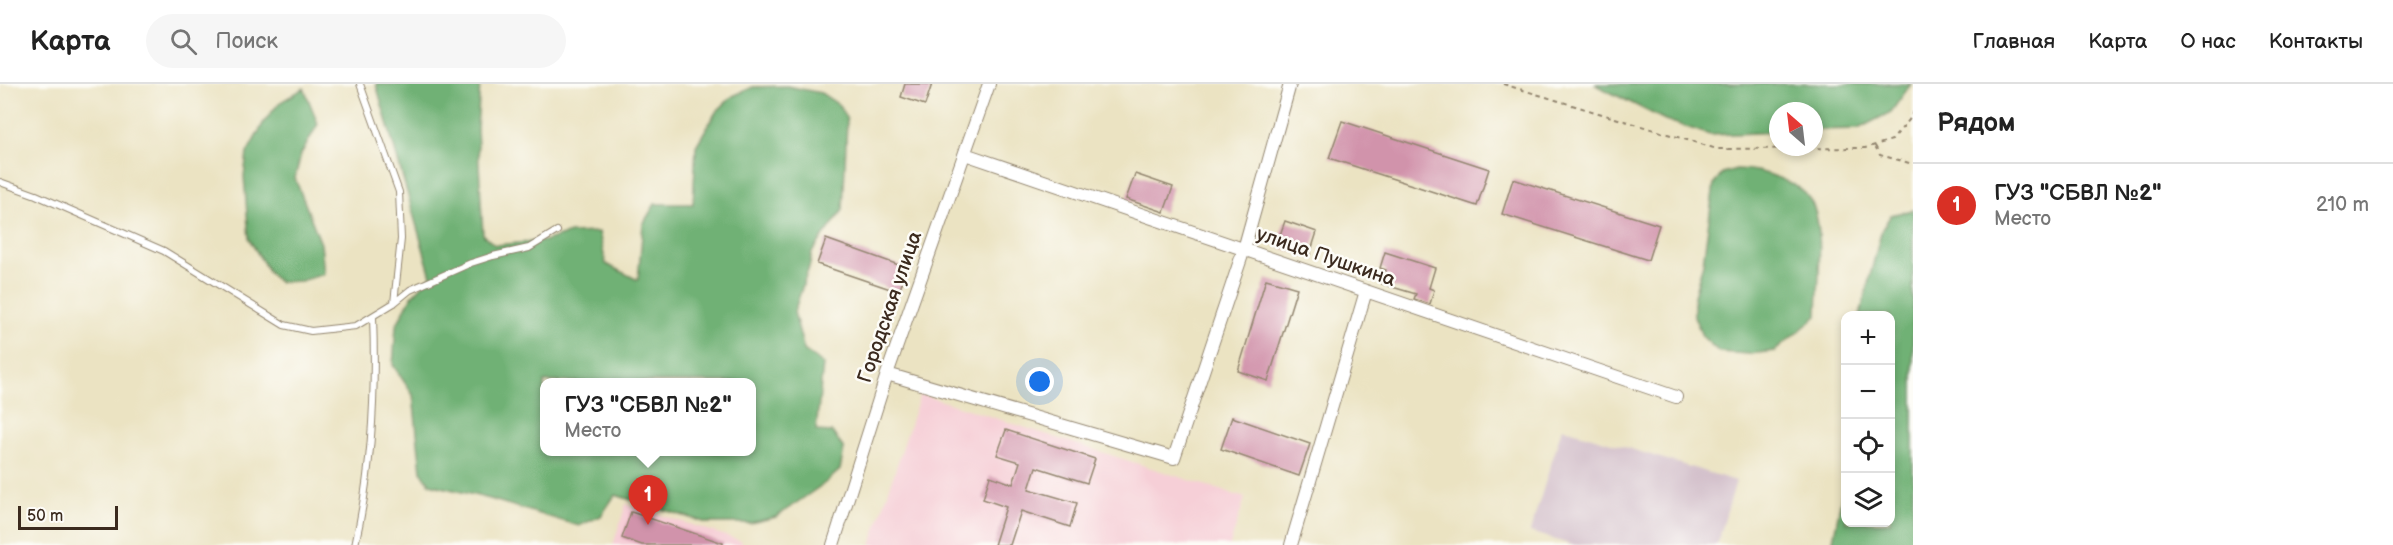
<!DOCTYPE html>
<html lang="ru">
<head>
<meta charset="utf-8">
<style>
  :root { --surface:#fff; --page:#f6f6f6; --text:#222; --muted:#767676; --line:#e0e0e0; --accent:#d93025 }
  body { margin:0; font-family:"Balsamiq Sans",sans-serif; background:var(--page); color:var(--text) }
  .controls { position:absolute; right:18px; bottom:18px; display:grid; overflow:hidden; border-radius:12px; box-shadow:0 3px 9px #0003 }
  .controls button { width:54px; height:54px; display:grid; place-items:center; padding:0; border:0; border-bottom:2px solid var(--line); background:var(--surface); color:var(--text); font:30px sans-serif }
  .compass { position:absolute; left:1769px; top:18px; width:54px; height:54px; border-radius:50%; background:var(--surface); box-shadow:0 3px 9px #0003; rotate:332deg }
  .scale { position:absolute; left:18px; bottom:15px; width:100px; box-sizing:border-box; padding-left:6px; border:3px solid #3b2a1e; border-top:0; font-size:16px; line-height:21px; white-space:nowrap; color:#3b2a1e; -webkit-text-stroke:4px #fdfcf7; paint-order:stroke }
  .you { position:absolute; left:1040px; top:298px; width:21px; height:21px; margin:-15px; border:4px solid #fff; border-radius:50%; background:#1a73e8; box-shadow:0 0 0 9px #1a73e833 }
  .badge { display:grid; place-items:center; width:39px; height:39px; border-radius:50%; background:var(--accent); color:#fff; font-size:20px; font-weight:700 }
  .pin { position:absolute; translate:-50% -50px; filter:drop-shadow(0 2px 3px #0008) }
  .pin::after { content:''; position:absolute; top:32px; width:21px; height:18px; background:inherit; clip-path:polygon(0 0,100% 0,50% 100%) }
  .popup { position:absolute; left:540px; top:294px; width:216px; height:78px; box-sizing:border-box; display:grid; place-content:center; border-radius:12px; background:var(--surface); filter:drop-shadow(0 2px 4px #0005); font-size:20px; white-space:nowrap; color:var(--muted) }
  .popup b { font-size:22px; color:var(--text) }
  .popup::after { content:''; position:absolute; left:50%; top:100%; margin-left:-12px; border:12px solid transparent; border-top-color:var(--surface) }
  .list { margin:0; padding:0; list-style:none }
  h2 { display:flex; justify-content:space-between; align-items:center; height:78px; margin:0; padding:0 24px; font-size:26px }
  h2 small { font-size:20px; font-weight:400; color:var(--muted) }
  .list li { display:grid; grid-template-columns:39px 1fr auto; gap:18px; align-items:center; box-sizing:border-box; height:84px; padding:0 24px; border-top:2px solid var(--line) }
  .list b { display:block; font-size:22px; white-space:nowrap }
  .list p { margin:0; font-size:20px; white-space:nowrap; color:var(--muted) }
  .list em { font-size:20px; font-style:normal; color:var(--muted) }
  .icon { flex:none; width:33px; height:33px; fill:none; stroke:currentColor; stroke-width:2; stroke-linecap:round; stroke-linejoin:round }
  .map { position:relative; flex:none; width:1913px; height:461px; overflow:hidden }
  header { display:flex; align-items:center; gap:36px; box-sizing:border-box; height:84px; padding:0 30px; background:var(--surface); border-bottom:2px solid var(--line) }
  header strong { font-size:28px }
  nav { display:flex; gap:33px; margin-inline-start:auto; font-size:21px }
  .search { width:420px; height:54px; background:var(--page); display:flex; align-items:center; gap:15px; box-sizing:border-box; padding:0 21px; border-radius:33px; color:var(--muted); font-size:22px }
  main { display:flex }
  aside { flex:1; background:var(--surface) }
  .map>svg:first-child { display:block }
  .built { fill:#f6cfd7 }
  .industrial { fill:#d1bdc9 }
  .forest { fill:#70b174; stroke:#566e49; stroke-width:1.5; fill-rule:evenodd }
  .building { fill:#d193ab }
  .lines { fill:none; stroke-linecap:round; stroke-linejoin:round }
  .service-casing { stroke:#938670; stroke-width:8 }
  .minor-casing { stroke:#938670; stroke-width:14 }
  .path { stroke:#938670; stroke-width:2; stroke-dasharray:4.5 4.5; stroke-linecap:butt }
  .service { stroke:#fff; stroke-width:6 }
  .minor { stroke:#fff; stroke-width:12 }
  .labels { text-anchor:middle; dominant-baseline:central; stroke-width:5; stroke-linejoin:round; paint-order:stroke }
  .street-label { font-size:20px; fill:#3b2a1e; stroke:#fdfcf7 }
</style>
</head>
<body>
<header>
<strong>Карта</strong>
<div class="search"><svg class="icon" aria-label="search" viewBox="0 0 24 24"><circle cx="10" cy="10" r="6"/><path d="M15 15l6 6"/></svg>Поиск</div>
<nav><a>Главная</a><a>Карта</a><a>О нас</a><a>Контакты</a></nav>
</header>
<main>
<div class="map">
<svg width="1913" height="461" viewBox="0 0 1913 461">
  <rect width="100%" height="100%" fill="#fdfcf7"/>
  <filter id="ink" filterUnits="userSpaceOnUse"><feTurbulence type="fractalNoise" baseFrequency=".0167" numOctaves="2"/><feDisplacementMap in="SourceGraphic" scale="12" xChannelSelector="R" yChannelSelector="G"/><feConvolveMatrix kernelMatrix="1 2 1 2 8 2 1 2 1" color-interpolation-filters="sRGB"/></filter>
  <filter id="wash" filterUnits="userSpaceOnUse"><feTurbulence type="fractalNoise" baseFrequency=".008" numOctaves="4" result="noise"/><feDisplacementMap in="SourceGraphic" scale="24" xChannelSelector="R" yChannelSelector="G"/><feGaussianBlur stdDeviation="1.35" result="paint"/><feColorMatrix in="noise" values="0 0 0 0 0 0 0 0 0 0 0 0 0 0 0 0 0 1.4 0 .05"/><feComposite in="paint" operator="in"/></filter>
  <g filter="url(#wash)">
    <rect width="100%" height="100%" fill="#ebe3c2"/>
    <path class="built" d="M920 310 1245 414 1230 461H871Z
      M626 420 742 457 741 461H613Z"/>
    <path class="industrial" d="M1562 344 1736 397 1717 461H1572L1530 448Z"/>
    <path class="forest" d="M376 0H480L477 45 483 151 495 161 544 157 570 149 599 148 606 180 638 196 643 140 655 120H693L696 62 716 28 733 12 753 3 787 2 821 9 839 21 847 36 843 126 812 168 810 180 794 228 804 266 823 280 816 347 832 348 844 365 840 386 825 399 776 433 750 439H707L615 411 601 432 579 442 490 415 430 400 421 387 413 311 393 281 396 242 412 212 431 192ZM544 298H752V368H544Z
      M1594 0H1911L1891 28 1858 45 1814 46V27H1778V48L1710 51 1665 36Z
      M304 4 318 40 301 70 295 94 321 160 324 190 301 197 279 198 270 190 249 155 244 92 247 69 264 38 279 19Z
      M1736 85C1753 85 1766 88 1781 95 1790 99 1803 105 1808 113 1827 137 1817 202 1817 232L1775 267 1749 270 1719 268 1702 252 1694 232V212L1703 179 1714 100 1723 89Z
      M1913 126V461H1832L1845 396 1846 438H1890V231H1860L1882 145 1891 131Z"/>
    <g id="blocks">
      <path class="building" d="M905 0H932L925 21 901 13Z
        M1342 37 1489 85 1477 122 1329 74Z
        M1135 90 1173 103 1164 128 1126 115Z
        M1513 95 1659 141 1648 176 1502 130Z
        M1285 137 1317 148 1309 173 1276 162Z
        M826 155 907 184 899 208 817 180Z
        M1385 168 1435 184 1429 204 1434 206 1430 220 1414 215 1416 210 1382 200 1386 186 1380 184Z
        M1266 195 1297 204 1268 297 1238 287Z
        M1232 333 1310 360 1299 392 1221 365Z
        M1006 346 1095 375 1087 399 1036 383 1029 405 1077 419 1070 443 1021 427 1010 461H994L1006 423 983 415 990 392 1013 400 1020 378 997 371Z
        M631 428 723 459V461H642L622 454Z"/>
    </g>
  </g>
  <g filter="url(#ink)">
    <use href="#blocks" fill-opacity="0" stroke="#938670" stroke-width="1.5"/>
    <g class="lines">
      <defs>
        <path id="service" d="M360 0 399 108 401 155 394 219
          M0 98 36 111 164 167 284 241 311 247 356 242 394 219 410 206 471 179 493 172 529 164 557 147
          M355 461C372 386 376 310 373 233"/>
        <path id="minor" d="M965 70 1676 313
          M887 290 1174 374 1244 165 1290 0
          M833 461 887 290 989 0
          M1291 461 1366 207"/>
      </defs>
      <use href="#service" class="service-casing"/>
      <use href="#minor" class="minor-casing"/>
      <path class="path" d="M1503 0 1717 65 1865 64 1892 56 1909 36 1913 28
        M1875 62 1880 71 1913 80"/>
      <use href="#service" class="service"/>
      <use href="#minor" class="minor"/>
    </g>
  </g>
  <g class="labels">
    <g class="street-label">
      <text transform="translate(1326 173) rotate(19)">улица Пушкина</text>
      <text transform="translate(890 223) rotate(-71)">Городская улица</text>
    </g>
  </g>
</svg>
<div class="controls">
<button>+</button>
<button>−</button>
<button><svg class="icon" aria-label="locate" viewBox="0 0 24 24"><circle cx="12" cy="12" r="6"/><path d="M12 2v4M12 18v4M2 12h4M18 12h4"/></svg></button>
<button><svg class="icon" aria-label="layers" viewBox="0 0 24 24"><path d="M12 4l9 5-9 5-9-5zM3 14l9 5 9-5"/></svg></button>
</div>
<svg class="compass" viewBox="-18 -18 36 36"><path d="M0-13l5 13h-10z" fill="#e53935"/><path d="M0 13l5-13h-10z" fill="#767676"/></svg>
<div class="scale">50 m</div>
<div class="you"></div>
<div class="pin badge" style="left:648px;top:441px">1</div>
<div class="popup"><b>ГУЗ &quot;СБВЛ №2&quot;</b>Место</div>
</div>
<aside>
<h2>Рядом<small></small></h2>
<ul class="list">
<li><span class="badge">1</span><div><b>ГУЗ &quot;СБВЛ №2&quot;</b><p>Место</p></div><em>210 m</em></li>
</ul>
</aside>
</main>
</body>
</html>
